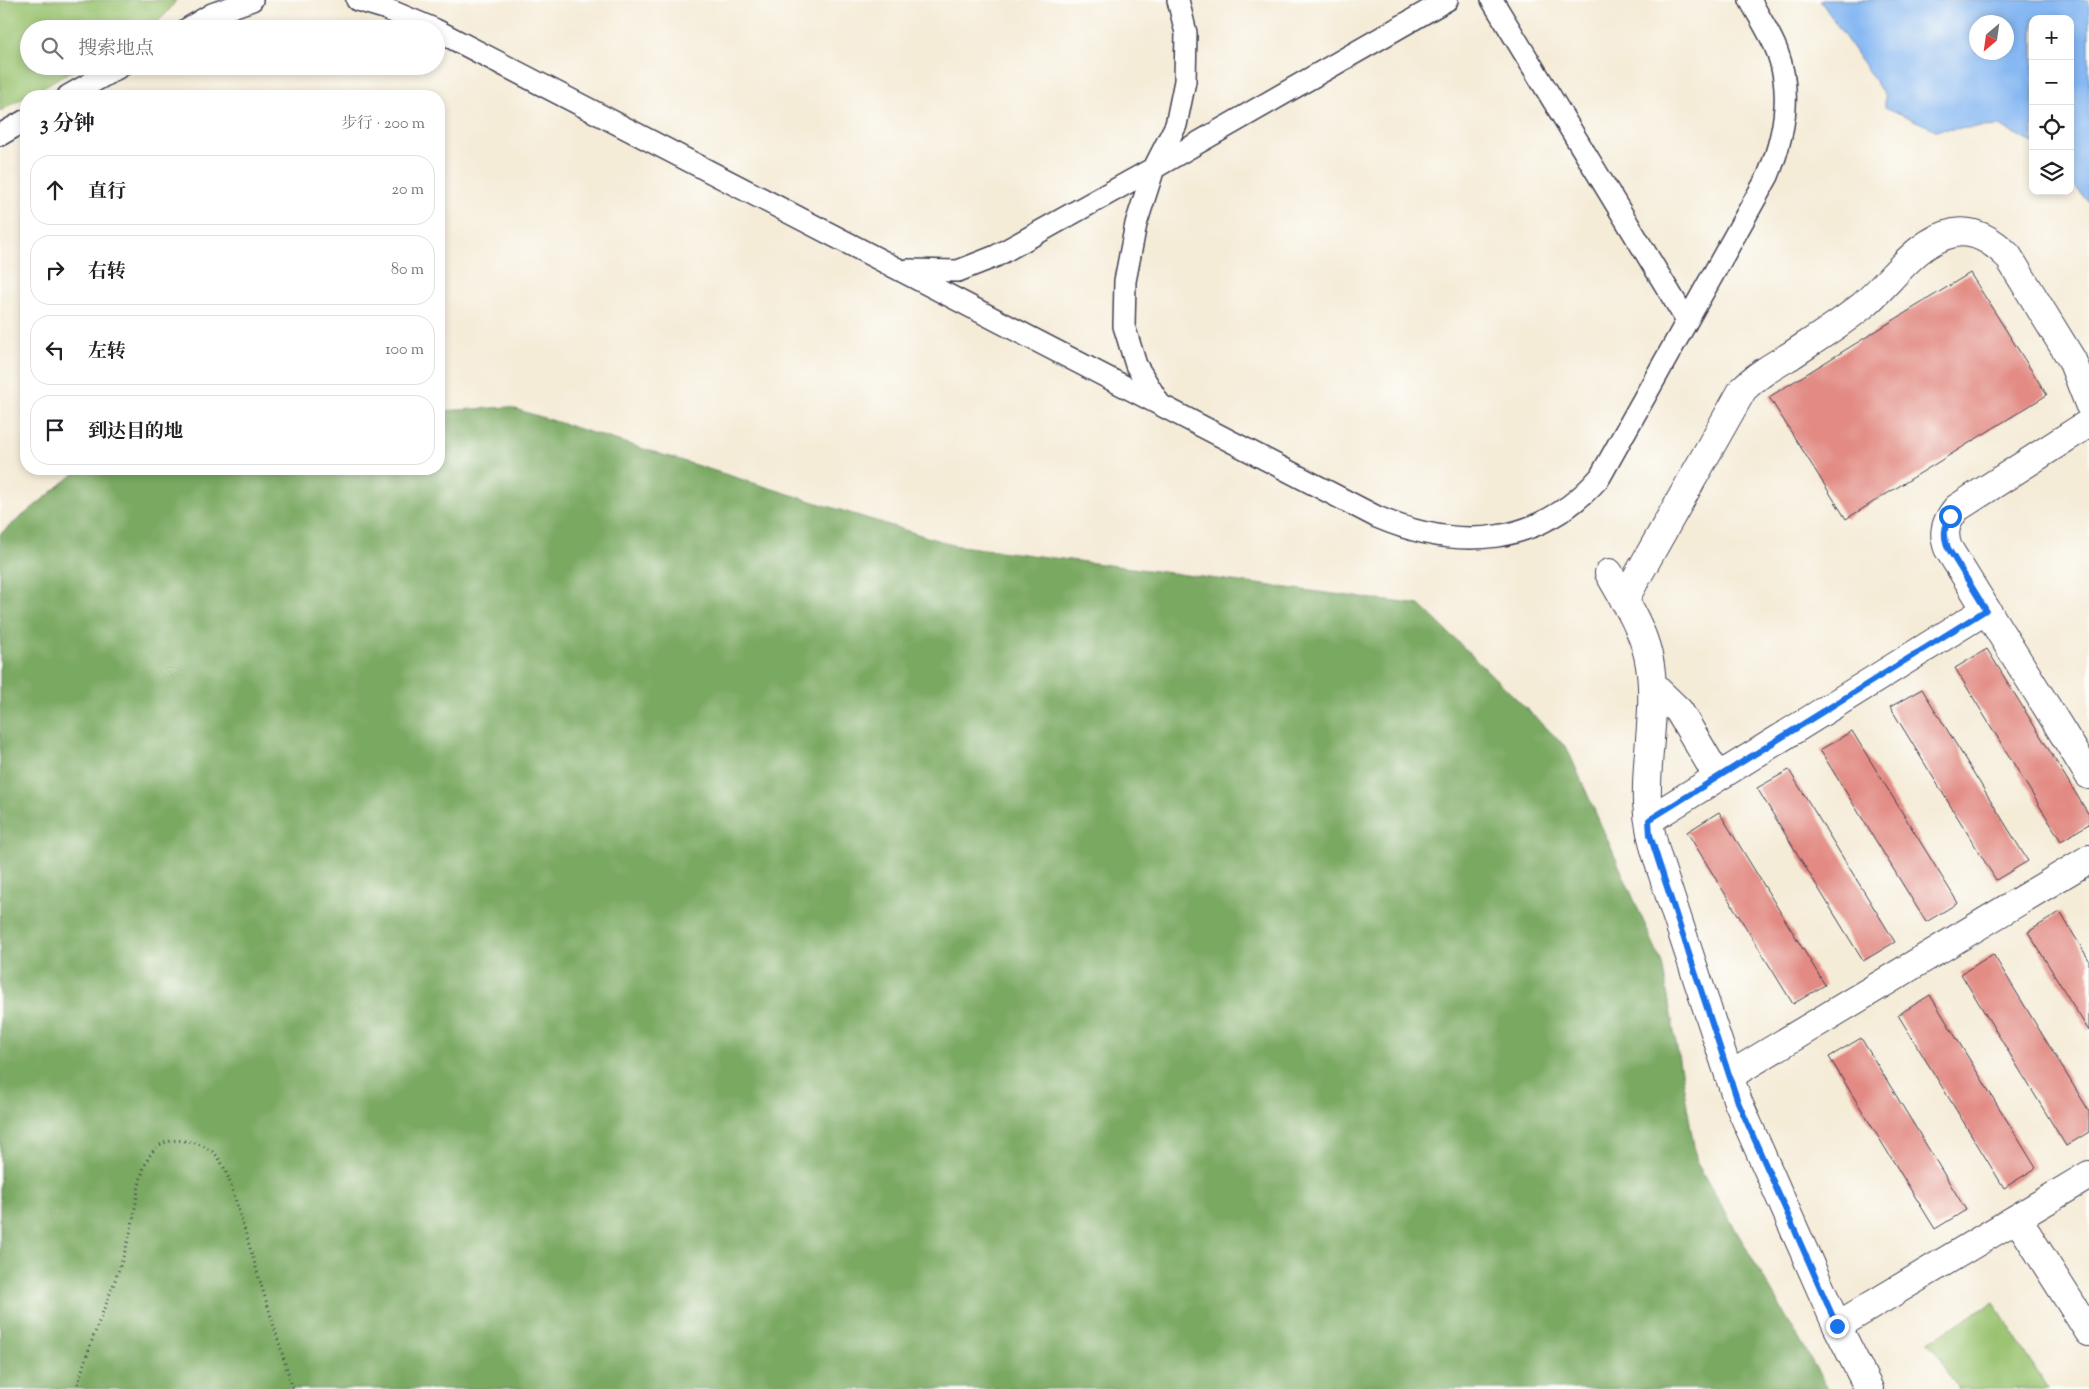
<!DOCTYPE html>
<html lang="zh">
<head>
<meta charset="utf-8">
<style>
  :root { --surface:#fff; --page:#f6f6f6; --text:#202124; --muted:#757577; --line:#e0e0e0 }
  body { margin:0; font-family:"Sorts Mill Goudy","Noto Serif SC",serif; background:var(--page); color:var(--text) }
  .controls { position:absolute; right:15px; top:15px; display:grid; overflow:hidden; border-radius:10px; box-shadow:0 2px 8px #0003 }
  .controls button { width:45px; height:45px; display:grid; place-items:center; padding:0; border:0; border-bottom:1px solid var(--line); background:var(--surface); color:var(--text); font:25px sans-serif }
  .compass { position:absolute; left:1969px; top:15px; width:45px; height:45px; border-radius:50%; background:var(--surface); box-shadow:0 2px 8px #0003; rotate:209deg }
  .stop { position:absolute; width:15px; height:15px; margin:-11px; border:4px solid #1a73e8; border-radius:50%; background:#fff }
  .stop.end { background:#1a73e8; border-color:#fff; box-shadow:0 1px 5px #0008 }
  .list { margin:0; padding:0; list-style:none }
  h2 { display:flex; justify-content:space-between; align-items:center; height:65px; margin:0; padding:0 20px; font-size:21px }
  h2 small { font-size:16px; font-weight:400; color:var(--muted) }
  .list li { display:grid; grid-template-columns:32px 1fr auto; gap:15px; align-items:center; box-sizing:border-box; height:70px; margin:0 10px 10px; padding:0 10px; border:1px solid var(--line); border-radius:20px }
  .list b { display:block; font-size:19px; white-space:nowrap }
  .list em { font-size:16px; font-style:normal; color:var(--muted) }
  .icon { flex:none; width:28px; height:28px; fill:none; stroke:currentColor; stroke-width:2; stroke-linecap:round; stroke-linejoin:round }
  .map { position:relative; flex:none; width:2089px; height:1389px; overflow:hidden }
  .search { position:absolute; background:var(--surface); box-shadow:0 2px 8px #0003; left:20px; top:20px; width:425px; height:55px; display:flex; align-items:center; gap:12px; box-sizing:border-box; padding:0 18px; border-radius:28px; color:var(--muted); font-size:19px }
  .panel { position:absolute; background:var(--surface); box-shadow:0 2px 8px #0003; left:20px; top:90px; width:425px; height:385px; border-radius:20px }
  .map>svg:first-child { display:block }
  .green { fill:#99c36f; stroke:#5e7255 }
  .forest { fill:#7aa962; stroke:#4e664e }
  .water { fill:#86b8f3; stroke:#546d97; fill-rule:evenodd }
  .building { fill:#e28a83 }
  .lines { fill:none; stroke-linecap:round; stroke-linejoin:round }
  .service-casing { stroke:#424053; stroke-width:24 }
  .minor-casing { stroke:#424053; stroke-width:30 }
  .path { stroke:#424053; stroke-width:3; stroke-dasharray:1 4; stroke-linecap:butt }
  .service { stroke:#fff; stroke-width:21 }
  .minor { stroke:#fff; stroke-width:28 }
  .route { stroke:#1a73e8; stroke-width:6 }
</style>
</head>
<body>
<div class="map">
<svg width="2089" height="1389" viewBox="0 0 2089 1389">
  <rect width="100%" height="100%" fill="#fdfcf7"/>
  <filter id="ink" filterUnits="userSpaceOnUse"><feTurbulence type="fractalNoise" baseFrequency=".02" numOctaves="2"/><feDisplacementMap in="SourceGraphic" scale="10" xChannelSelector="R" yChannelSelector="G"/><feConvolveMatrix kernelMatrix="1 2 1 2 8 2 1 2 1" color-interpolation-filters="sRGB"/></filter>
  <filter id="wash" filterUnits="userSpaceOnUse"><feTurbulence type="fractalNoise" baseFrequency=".0096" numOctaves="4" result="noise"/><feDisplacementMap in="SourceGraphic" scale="20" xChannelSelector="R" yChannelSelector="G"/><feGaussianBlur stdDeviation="1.12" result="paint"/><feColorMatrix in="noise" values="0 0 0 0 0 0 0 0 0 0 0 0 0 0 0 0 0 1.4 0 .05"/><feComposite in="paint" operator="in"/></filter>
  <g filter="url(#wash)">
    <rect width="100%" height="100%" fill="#f5ecd8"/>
    <path class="green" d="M0 0H176C169 12 159 22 147 29H29V66H80L0 111Z
      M1994 1302 2048 1389H1958L1929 1341Z"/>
    <path class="forest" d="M509 407 953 545 1420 605 1567 748 1662 963 1697 1163 1828 1389H0V534L80 469H439V411Z"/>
    <path class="water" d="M1820 0H2089V202L2070 182V19H2033V143L1999 126 1936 130 1885 107V96ZM1976 22H2006V52H1976Z"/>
    <g id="blocks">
      <path class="building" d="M1970 273 2047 395 1846 519 1769 397Z
        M1987 649 2089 815V824L2061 841 1955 668Z
        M1922 689 2028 861 1996 880 1890 707Z
        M1852 731 1958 903 1926 922 1820 750Z
        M1789 770 1895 942 1863 961 1757 788Z
        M1719 812 1825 985 1793 1004 1687 832Z
        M2060 912 2089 960V1031L2028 932Z
        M1993 954 2089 1111V1132L2066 1146 1961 974Z
        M1930 995 2036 1168 2004 1188 1898 1015Z
        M1861 1038 1966 1210 1935 1229 1829 1057Z"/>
    </g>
  </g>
  <g filter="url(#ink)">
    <use href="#blocks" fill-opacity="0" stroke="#424053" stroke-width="1"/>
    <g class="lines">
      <defs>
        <path id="service" d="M357 0 384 8 434 29
          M1492 0 1687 321
          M187 29 212 14 252 0
          M436 30 1377 517C1459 552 1540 546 1600 477L1768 176C1784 137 1793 93 1777 51 1770 33 1759 17 1750 0
          M68 96 121 66
          M0 135 26 120
          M908 270 958 271 996 256 1154 168 1447 0
          M1159 403 1136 365 1124 326 1125 281 1136 224 1154 168 1176 125 1185 81 1186 33 1178 0"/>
        <path id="minor" d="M2089 423 1957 508C1946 521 1942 532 1948 548L2089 775
          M1609 573C1624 600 1641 625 1648 655 1659 703 1645 754 1647 803 1648 825 1653 845 1660 866L1738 1102 1837 1326 1869 1389
          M1624 600 1743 389C1757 375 1773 366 1790 356 1814 340 1840 324 1862 306 1891 283 1915 241 1954 233 1975 229 1994 242 2008 256L2072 360 2089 404
          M1652 685 1679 711 1718 777
          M1649 820 1986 610
          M1729 1076 2089 859
          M2017 1218 2089 1332
          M1837 1326 2089 1175"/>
      </defs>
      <use href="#service" class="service-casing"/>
      <use href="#minor" class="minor-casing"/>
      <path class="path" d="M77 1389C91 1330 123 1275 134 1215 137 1196 141 1160 157 1147 173 1134 204 1142 217 1156 222 1162 226 1172 229 1179L293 1389"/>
      <use href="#service" class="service"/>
      <use href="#minor" class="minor"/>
    </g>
  </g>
  <g class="lines" filter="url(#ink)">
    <path class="route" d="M1837 1326 1738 1102 1660 866 1650 835 1649 820 1986 610 1948 548C1943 536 1944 528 1950 516"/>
  </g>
</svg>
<div class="controls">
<button>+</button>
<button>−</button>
<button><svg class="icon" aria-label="locate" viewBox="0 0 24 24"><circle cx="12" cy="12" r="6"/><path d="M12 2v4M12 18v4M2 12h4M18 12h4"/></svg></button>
<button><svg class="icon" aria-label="layers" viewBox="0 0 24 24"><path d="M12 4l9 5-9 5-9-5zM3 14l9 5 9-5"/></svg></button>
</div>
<svg class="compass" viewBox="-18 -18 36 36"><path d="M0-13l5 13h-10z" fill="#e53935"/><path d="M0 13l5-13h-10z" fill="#757577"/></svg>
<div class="stop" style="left:1950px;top:516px"></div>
<div class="stop end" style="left:1837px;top:1326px"></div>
<div class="search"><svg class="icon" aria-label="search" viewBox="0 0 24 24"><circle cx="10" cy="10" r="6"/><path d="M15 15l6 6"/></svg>搜索地点</div>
<section class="panel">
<h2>3 分钟<small>步行 · 200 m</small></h2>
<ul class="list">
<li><svg class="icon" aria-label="ahead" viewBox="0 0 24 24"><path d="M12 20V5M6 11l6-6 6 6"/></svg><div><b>直行</b></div><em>20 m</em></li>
<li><svg class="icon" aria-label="right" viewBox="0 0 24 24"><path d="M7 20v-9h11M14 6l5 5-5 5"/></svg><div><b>右转</b></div><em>80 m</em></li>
<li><svg class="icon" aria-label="left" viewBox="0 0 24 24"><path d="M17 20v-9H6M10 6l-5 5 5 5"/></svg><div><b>左转</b></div><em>100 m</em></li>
<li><svg class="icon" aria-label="arrive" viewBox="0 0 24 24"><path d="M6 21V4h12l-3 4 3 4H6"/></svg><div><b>到达目的地</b></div></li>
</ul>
</section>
</div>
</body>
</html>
